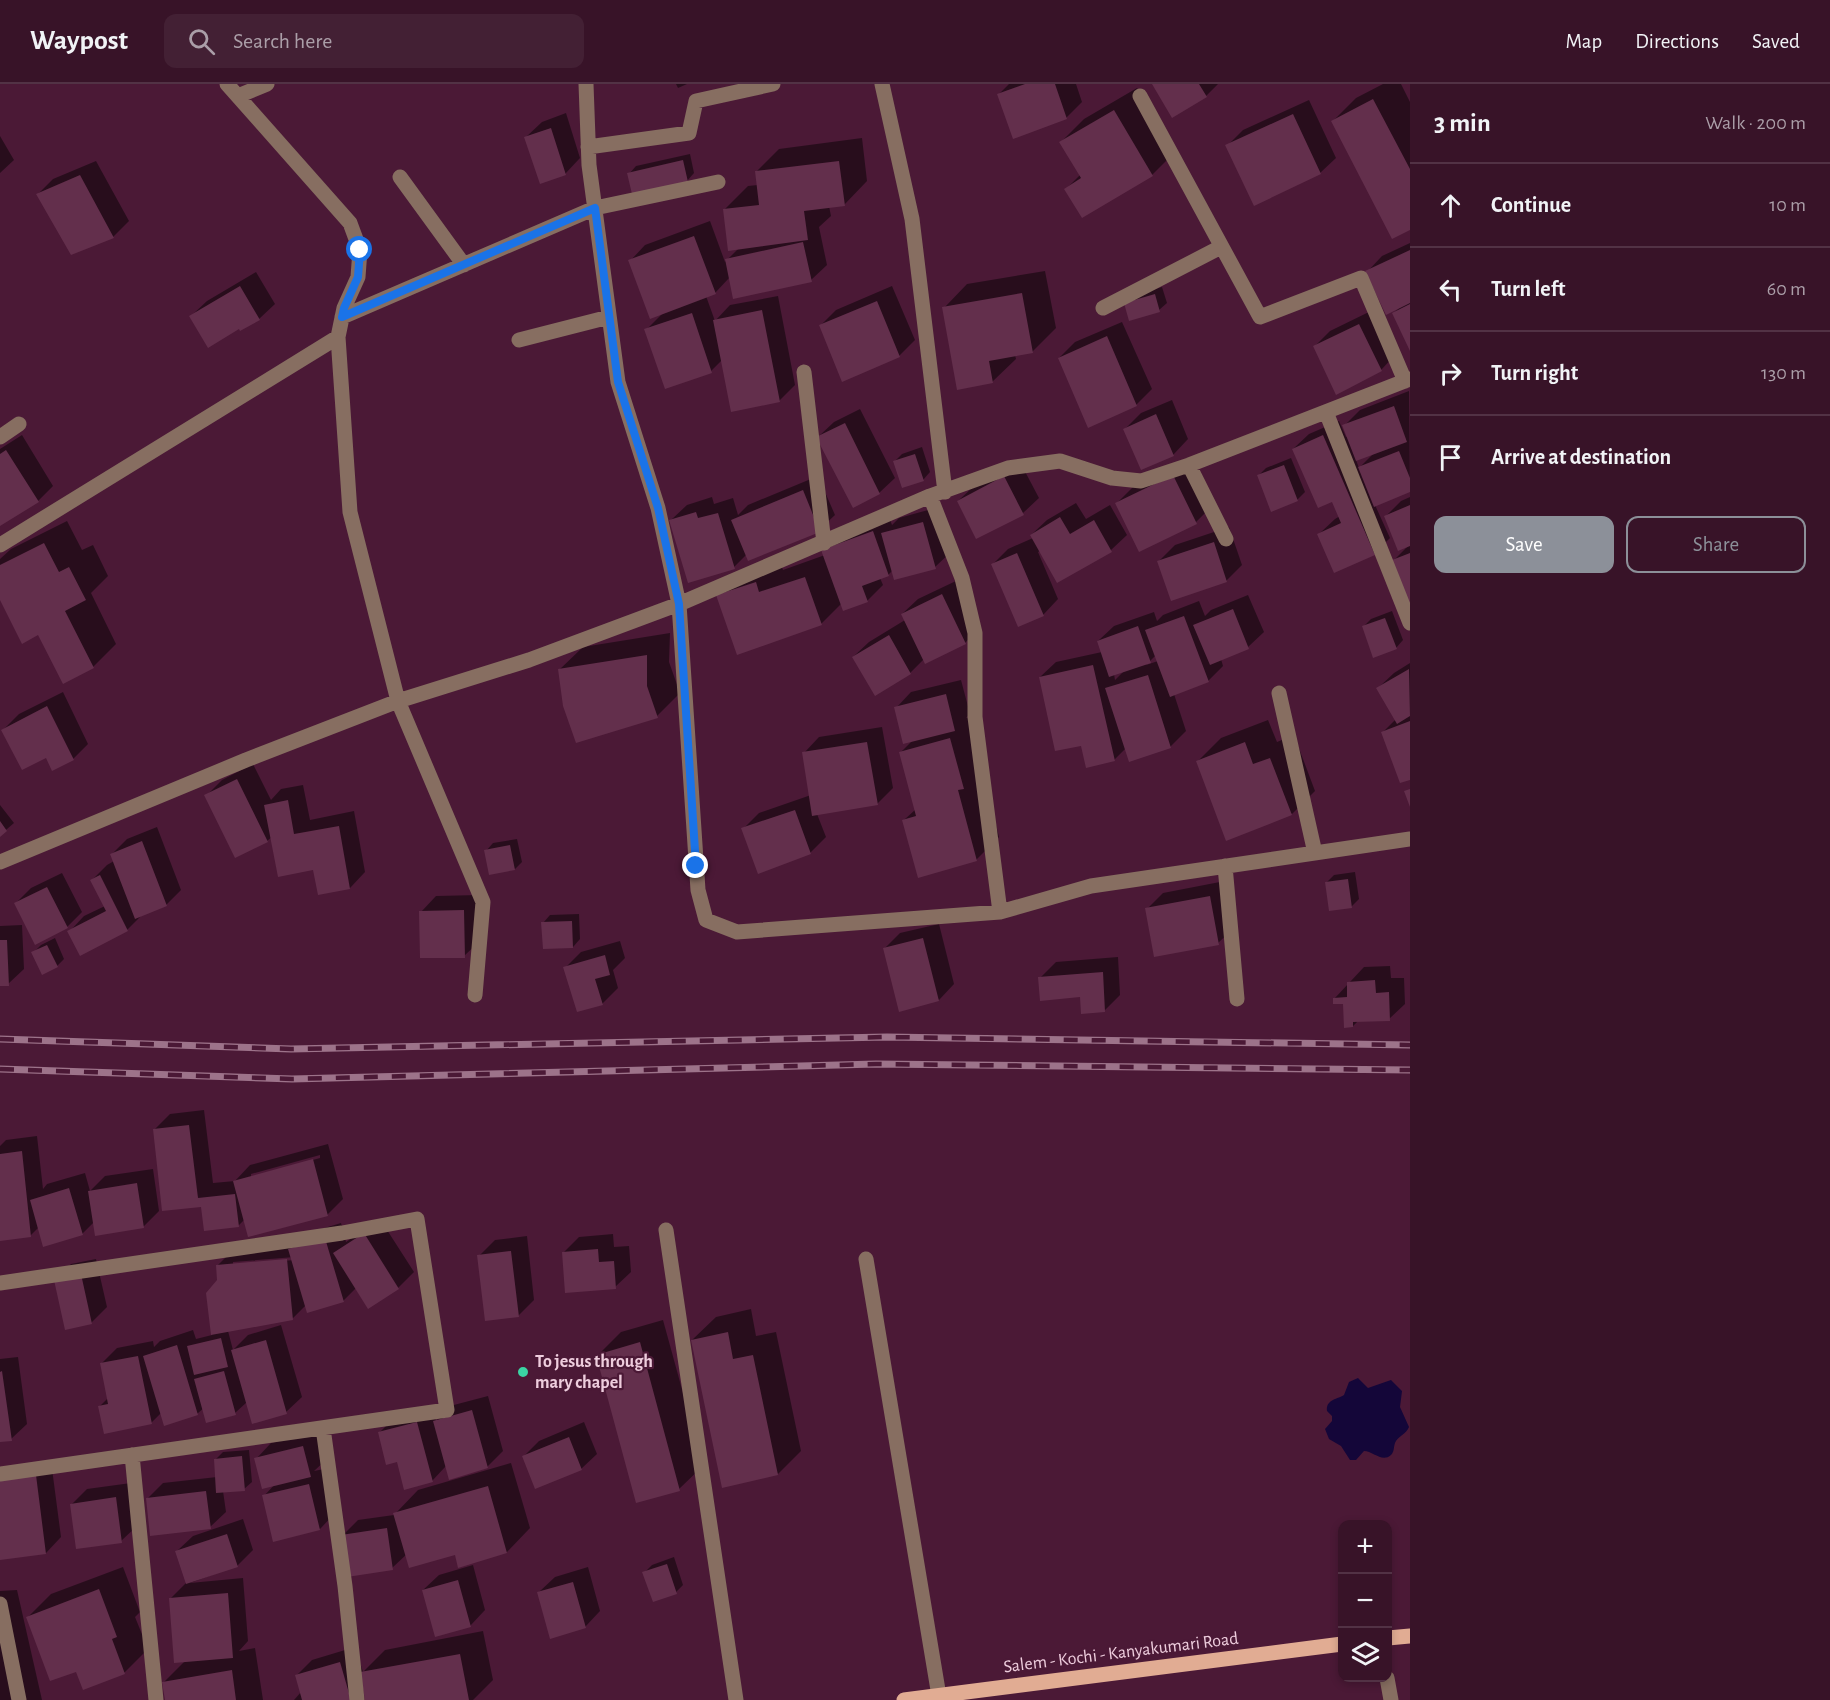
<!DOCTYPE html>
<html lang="en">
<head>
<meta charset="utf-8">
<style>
  :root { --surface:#381328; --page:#432034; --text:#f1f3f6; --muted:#ab9ea8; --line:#523245; --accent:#8c9099 }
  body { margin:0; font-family:"Alegreya Sans",sans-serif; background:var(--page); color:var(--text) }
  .controls { position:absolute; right:18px; bottom:18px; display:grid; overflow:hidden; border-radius:12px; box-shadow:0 3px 9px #0003 }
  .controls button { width:54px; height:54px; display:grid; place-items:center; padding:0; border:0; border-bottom:2px solid var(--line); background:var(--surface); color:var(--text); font:30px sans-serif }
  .stop { position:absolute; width:18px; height:18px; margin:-14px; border:4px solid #1a73e8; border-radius:50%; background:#fff }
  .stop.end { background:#1a73e8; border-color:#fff; box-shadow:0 2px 6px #0008 }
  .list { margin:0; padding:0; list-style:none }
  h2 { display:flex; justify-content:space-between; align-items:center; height:78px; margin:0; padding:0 24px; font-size:26px }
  h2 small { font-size:20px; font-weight:400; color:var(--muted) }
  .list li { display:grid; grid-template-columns:39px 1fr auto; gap:18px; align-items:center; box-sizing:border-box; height:84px; padding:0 24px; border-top:2px solid var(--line) }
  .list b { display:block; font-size:22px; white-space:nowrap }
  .list em { font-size:20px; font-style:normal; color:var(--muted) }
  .actions { display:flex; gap:12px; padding:18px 24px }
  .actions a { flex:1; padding:14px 0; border:2px solid var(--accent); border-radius:12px; text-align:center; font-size:21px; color:var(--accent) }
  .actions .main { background:var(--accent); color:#fff }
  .icon { flex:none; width:33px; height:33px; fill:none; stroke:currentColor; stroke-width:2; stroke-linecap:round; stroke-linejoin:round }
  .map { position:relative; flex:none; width:1410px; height:1616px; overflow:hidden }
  header { display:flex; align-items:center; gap:36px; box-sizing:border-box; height:84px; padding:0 30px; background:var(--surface); border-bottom:2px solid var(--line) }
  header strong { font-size:28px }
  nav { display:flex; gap:33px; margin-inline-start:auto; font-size:21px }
  .search { width:420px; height:54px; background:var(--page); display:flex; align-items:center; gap:15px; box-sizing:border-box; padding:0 21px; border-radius:12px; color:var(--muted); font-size:22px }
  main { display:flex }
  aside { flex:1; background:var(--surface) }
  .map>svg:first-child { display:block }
  .water { fill:#140639 }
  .shadow { fill:#0007; fill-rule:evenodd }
  .building { fill:#632f4c }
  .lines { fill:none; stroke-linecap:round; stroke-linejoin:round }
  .minor { stroke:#876e61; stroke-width:15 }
  .major { stroke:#e1ac93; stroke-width:15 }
  .rail-casing { stroke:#9d738a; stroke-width:7 }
  .rail { stroke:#4b1936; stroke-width:4.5; stroke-dasharray:14; stroke-linecap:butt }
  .route { stroke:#1a73e8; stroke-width:8 }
  .poi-dot { fill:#3bd4a4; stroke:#4b1936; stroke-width:2 }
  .labels { text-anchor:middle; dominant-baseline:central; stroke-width:4.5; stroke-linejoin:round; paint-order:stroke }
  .poi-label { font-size:18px; font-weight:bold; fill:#eecddd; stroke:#4b1936; text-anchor:start }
  .street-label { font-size:18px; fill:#eecddd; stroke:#4b1936 }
</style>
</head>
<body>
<header>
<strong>Waypost</strong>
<div class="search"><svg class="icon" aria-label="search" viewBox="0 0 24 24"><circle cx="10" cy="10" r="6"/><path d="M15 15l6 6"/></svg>Search here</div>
<nav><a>Map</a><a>Directions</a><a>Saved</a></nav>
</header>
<main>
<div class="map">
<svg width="1410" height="1616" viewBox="0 0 1410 1616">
  <rect width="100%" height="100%" fill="#4b1936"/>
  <path class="water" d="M1358 1294 1368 1304 1391 1296 1402 1307 1400 1323 1409 1343C1406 1350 1399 1352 1396 1357 1393 1362 1395 1367 1391 1371 1382 1379 1373 1367 1364 1367L1356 1376H1350L1341 1362 1329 1355 1325 1345 1332 1337V1332L1327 1327C1326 1316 1335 1316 1344 1311L1349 1298Z"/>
  <path class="shadow" d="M676 0H687L678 4Z
    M1009 0H1076L1082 18 1066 34 999 10Z
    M1154 0H1218L1206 12Z
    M1383 0H1401L1410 18V144L1333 37 1356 14Z
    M1137 4 1176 67 1152 91 1083 132 1066 105 1081 90 1061 58 1084 35Z
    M1309 16 1336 74 1320 89 1227 62 1243 46Z
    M566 29 580 74 565 90 526 53 542 38Z
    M0 52 14 76 0 89Z
    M862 54 867 97 844 121 829 122 831 132 819 143 827 181 811 196 730 193 715 209 706 212 715 237 730 221 778 212 795 301 779 317 722 276 711 287 646 246 664 228 630 177 645 161 710 137 725 178 739 164 724 126 748 102 758 101 756 88 779 65Z
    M690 70 694 89 687 97 629 90 636 82Z
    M96 77 129 137 113 153 38 110 53 95Z
    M1410 159V263L1393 230 1401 222 1367 188 1382 172Z
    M1045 187 1056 244 1032 268 1015 271 1016 275 992 298 944 224 967 200Z
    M256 188 275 220 259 235 191 232 207 217Z
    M892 202 915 256 899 272 820 242 836 226Z
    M1162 203 1167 219 1159 226 1130 235 1133 212Z
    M1375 225 1396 270 1381 286 1314 263 1330 247Z
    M1122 238 1152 305 1136 321 1059 274 1075 258Z
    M1409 307 1410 407 1375 421 1390 454 1374 470 1319 450 1335 435 1340 432 1332 416 1293 365 1309 350 1339 337 1346 353 1348 352 1344 342 1360 326ZM1375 368 1359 384 1356 376Z
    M1172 316 1188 355 1173 371 1125 345 1141 329Z
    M860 325 895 394 879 409 818 353 834 338Z
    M22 351 53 402 38 417 0 441V365Z
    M922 363 930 388 923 396 895 377 902 370Z
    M1291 374 1305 408 1297 416 1259 391 1266 384Z
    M1188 376 1211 423 1196 438 1117 419 1133 403Z
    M1020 378 1039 414 1023 429 958 417 974 402Z
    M818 392 835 431 819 446 747 470 734 483 671 436 687 421 712 413 714 420 733 414 738 431 748 421Z
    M1410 413V520L1394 476 1409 461 1386 432 1401 417Z
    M1076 419 1086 435 1110 421 1127 451 1111 466 1058 497 1040 467 1038 468 1058 515 1043 531 993 480 1008 465 1033 454 1031 451 1047 436Z
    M939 423 951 468 935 483 893 486 888 491 880 494 883 501 867 517 842 519 821 540 718 512 779 475 783 486 825 471 823 466 889 433 892 441 899 434Z
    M67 437 82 466 93 461 108 492 91 509 116 560 93 583 0 513V475L11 465Z
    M1229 443 1242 481 1226 497 1159 477 1175 461Z
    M958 496 980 543 965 559 924 575 910 589 875 610 853 573 869 558 905 536 902 530 918 515Z
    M1248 511 1264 548 1248 563 1221 575 1223 582 1208 597 1174 610 1186 647 1170 663 1126 664 1114 676 1082 660 1040 593 1056 578 1102 568 1098 557 1114 542 1154 528 1157 537 1163 531 1199 517 1205 532 1211 526ZM1156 571 1158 577 1146 581ZM1125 586 1115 596 1114 590Z
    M1392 527 1403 556 1396 564 1364 542 1371 535Z
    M670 549 669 578 680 609 657 632 559 586 583 563Z
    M1410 579V694L1383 648 1396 635 1378 604 1394 589Z
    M961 596 970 630 966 634 973 632 982 685 999 753 976 776 904 736 916 725 901 668 913 656 896 624 911 608Z
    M63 608 88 660 73 675 46 672 3 646 19 630Z
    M1268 636 1277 658 1294 651 1315 707 1292 730 1198 677 1221 654Z
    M882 643 893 704 877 720 817 730 826 753 810 769 743 745 759 729 811 711 804 669 819 653Z
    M253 680 271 716 281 705 303 701 310 736 354 727 365 788 350 804 314 784 272 753 267 757 236 772 206 712 222 696Z
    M0 721 14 739 0 751Z
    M157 743 181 806 166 821 143 830 127 846 69 848 84 832 105 822 92 796 107 781 114 777 112 770 127 755Z
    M517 755 522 778 515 785 486 767 493 759Z
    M1355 788 1359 815 1351 823 1327 798 1334 791Z
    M62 789 82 828 67 843 15 820 31 804Z
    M1225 797 1234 844 1218 859 1147 825 1163 809Z
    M479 811 480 857 464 872 421 828 436 812Z
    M579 830 580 855 573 863 543 839 550 831Z
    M939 840 954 900 939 916 884 865 900 849Z
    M22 841 24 885 8 900 0 901V842Z
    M55 854 64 875 57 882 33 869 41 861Z
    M620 857 625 874 613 886 618 904 602 920 565 884 581 868Z
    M1118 873 1120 911 1105 926 1082 912 1040 894 1056 878Z
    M1390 882 1391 894H1404L1405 920 1389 935 1358 937 1353 942 1344 918 1334 915 1364 883Z
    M204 1026 213 1099 235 1097 250 1081 328 1060 343 1115 327 1131 245 1135 239 1141 203 1121 154 1046 170 1030ZM320 1071V1074L251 1093V1090Z
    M37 1052 43 1105 47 1100 85 1089 90 1107 105 1092 153 1085 159 1127 144 1142 94 1138 82 1150 39 1143 31 1151 0 1155V1062L6 1056Z
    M380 1135 414 1188 398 1204 368 1223 356 1204 343 1217 306 1221 293 1234 228 1247 233 1266 248 1251 281 1241 302 1313 286 1328 247 1318 235 1329 204 1324 198 1329 165 1340 162 1328 151 1339 99 1323 108 1314 101 1280 117 1264 153 1257 154 1263 160 1257 193 1246 196 1255 212 1251 207 1210 218 1196V1181L241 1158 305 1150 341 1139 346 1158ZM295 1173V1176L233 1181V1178Z
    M613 1150 614 1163 629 1162 631 1188 615 1203 564 1168 579 1153Z
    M527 1152 534 1216 518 1232 479 1172 495 1156Z
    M96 1175 107 1223 91 1239 56 1196 71 1180Z
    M751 1225 756 1252 776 1248 801 1367 778 1390 692 1256 716 1233Z
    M663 1236 703 1382 679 1405 598 1271 621 1248Z
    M18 1273 27 1340 11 1355 0 1357V1275Z
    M488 1312 503 1367 487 1383 446 1382 432 1397 398 1376 379 1349 395 1333 432 1323 436 1337 450 1322Z
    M584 1338 597 1370 581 1385 524 1372 539 1357Z
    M319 1347 326 1376 314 1387 324 1385 335 1429 320 1445 264 1412 275 1400 256 1375 271 1359Z
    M249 1366 252 1398 244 1405 223 1407 226 1428 210 1443 147 1415 163 1399 217 1393 216 1375 223 1368Z
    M51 1377 61 1453 46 1469 0 1474V1384Z
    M511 1379 530 1444 507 1468 459 1482 456 1469 407 1470 392 1484 342 1452 358 1436 394 1431 418 1406Z
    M131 1399 137 1442 121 1457 71 1421 87 1405Z
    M243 1435 253 1466 237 1482 190 1499 243 1494 248 1557 239 1567 255 1564 263 1616H166L164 1598 185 1577 170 1515 187 1498 177 1467 193 1452Z
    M674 1473 683 1501 676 1508 644 1489 652 1481Z
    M473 1481 485 1526 470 1542 423 1506 439 1491Z
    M123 1483 140 1528 135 1533 148 1565 125 1588 84 1604 77 1586 27 1534 51 1510Z
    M588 1483 600 1527 585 1543 539 1508 555 1493Z
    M17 1506 42 1616H0V1507Z
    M483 1547 493 1596 473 1616H367L364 1603 351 1616H294L301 1608 296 1592 312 1576 355 1563 363 1588 385 1566Z"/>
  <path class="building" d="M1025 0H1055L1067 35 1013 55 997 10Z
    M1152 0H1199L1207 13 1172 34Z
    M1373 15 1410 85V146L1392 155 1331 37Z
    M1114 26 1153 92 1082 134 1064 105 1081 94 1059 58Z
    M1293 30 1321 90 1254 122 1225 61Z
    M551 44 566 91 540 100 524 53Z
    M683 76 688 98 632 110 627 89Z
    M839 77 845 122 804 127 808 156 728 167 723 125 759 121 755 87Z
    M80 91 114 154 71 171 36 110Z
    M694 152 716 210 650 235 628 176Z
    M803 158 812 198 733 215 725 175Z
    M1410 166V219L1386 231 1365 187Z
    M240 202 260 236 240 247 239 245 208 264 189 232Z
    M1022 209 1033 269 989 277 993 299 957 306 942 223Z
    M1155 210 1160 228 1129 237 1124 219Z
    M877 217 900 273 842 298 819 241Z
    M1410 220V267L1392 229Z
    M762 226 780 318 731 328 713 236Z
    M692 229 712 289 665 305 644 245Z
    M1359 240 1382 287 1336 311 1313 262Z
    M1107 252 1137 322 1088 344 1058 274Z
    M1394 322 1407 358 1356 377 1342 341Z
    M1156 330 1174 372 1141 386 1123 345Z
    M845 339 880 410 853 424 816 353Z
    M1323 351 1375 471 1334 489 1317 450 1341 439 1332 418 1318 424 1292 365Z
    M6 366 39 418 0 442V370Z
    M1399 367 1410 394V408L1374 423 1358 383Z
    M915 370 924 397 902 404 893 377Z
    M1284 381 1298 417 1271 428 1257 391Z
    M1173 391 1197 440 1139 468 1115 419Z
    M1004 392 1024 431 976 455 957 417Z
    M803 406 820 448 748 477 731 436Z
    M1410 421V462L1398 467 1384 432Z
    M696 428 698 434 718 429 735 485 688 499 669 436Z
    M1060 433 1070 450 1094 436 1112 468 1057 499 1030 451Z
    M923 438 936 485 894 496 881 449Z
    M873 447 889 492 862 502 868 518 843 527 821 466Z
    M1214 458 1227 498 1171 517 1157 477Z
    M44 459 59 488 69 483 86 516 65 527 94 584 63 600 38 551 22 560 0 516V481Z
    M1017 469 1044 532 1018 543 991 480Z
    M1410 469V524L1392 476Z
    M805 493 822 541 737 571 716 511 756 498 759 508Z
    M942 510 966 560 925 580 901 530Z
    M1233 525 1249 565 1210 581 1193 541Z
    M1184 532 1209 598 1170 613 1145 546Z
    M1385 534 1397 565 1373 574 1362 542Z
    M1138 542 1151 579 1109 593 1097 557Z
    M889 551 911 590 875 612 852 573Z
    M647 571V602L658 634 576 659 563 622 558 585Z
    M1093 581 1115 677 1086 684 1081 662 1055 667 1039 593Z
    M1409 585 1410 632 1397 640 1376 604Z
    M1148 591 1171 664 1129 678 1105 604Z
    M946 610 955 647 903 660 894 623Z
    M47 622 74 676 52 687 46 674 22 686 1 646Z
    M1410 637V696L1400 699 1381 648Z
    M950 654 964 705 958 706 977 777 918 794 902 736 916 732 899 668Z
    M867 658 878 721 812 732 802 668Z
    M1245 658 1253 680 1270 674 1292 731 1226 757 1196 677Z
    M237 695 268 758 235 774 204 711Z
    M1410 705V723L1404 707Z
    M288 716 294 750 339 742 350 805 318 811 313 786 278 793 264 721Z
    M795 726 811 770 758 790 741 744Z
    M0 737 7 747 0 753Z
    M142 757 167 822 135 835 110 770Z
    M510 761 515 786 489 791 484 766Z
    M100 791 128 847 80 872 67 847 106 827 90 796Z
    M1348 795 1352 824 1329 827 1325 798Z
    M47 803 68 844 35 861 14 819Z
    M1210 812 1219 861 1154 873 1145 824Z
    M464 826 465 874H420L419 827Z
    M572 837 573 864 543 865 541 838Z
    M923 854 939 917 899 928 883 864Z
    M0 856H7L9 902H0Z
    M47 861 58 883 42 891 31 868Z
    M605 871 610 891 595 895 603 921 577 928 563 883Z
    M1103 888 1105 928 1081 930 1080 913 1040 917 1038 893Z
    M1375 896 1376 909 1389 908 1390 937 1353 938V943L1344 944 1343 920H1333V914L1347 913V898Z
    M189 1041 198 1114 235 1110 239 1143 204 1147 201 1123 162 1127 153 1045Z
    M22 1067 31 1153 0 1157V1070Z
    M313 1075 328 1132 248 1153 233 1097Z
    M137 1099 144 1144 95 1152 88 1107Z
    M69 1104 83 1151 43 1163 30 1116Z
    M364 1149 399 1205 368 1225 333 1169Z
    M325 1154 344 1218 307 1229 288 1165Z
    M598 1165 599 1178 614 1177 616 1205 565 1209 562 1168Z
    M511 1167 519 1233 485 1237 477 1171Z
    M287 1175 293 1236 211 1251 206 1209 217 1196 216 1181Z
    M81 1190 92 1240 65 1246 54 1196Z
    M728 1248 733 1275 753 1271 778 1391 722 1404 691 1256Z
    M221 1254 228 1283 194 1291 187 1262Z
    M266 1256 287 1330 252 1340 231 1266Z
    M640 1258 680 1407 636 1419 596 1271Z
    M177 1261 198 1331 164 1342 143 1272Z
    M138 1272 152 1340 104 1350 98 1322 108 1320 100 1279Z
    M2 1287 12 1357 0 1358V1288Z
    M224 1287 236 1331 206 1339 194 1295Z
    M472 1326 488 1384 449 1396 433 1337Z
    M417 1338 433 1398 404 1406 397 1378 386 1381 378 1348Z
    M569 1353 582 1386 535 1405 522 1372Z
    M303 1362 311 1393 262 1405 254 1374Z
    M242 1372 245 1407 216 1409 214 1375Z
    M36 1391 46 1470 0 1476V1396Z
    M309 1400 320 1446 273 1458 262 1411Z
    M488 1402 507 1469 458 1484 455 1471 409 1484 393 1429Z
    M206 1407 211 1445 150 1452 146 1414Z
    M116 1413 122 1459 76 1465 70 1420Z
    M387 1444 393 1486 347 1493 341 1451Z
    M227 1450 238 1483 186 1500 175 1467Z
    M667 1480 677 1510 653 1518 642 1488Z
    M458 1496 471 1543 435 1553 422 1506Z
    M573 1498 586 1544 550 1555 537 1508Z
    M99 1505 117 1553 112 1555 125 1590 83 1606 76 1588 50 1597 26 1533Z
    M228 1509 233 1574 174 1579 169 1514Z
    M460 1570 469 1616H365L360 1588Z
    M340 1578 351 1616H302L295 1591Z
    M232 1586 236 1616H165L162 1598Z"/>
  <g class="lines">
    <path class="minor" d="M227 0 350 139 360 166 358 193 344 224 338 253 350 428 398 617 483 818 475 911
      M586 0 589 81 618 298 658 424 679 520 930 412 1008 384 1060 377 1112 394 1141 397 1189 381 1410 295
      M882 0 912 135 945 408
      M238 12 267 0
      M1140 12 1260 233 1361 194 1405 297
      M588 63 689 49 696 17 773 0
      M400 93 464 181
      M1103 224 1221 163
      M342 233 595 124 718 98
      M519 256 609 233
      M804 288 824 459
      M1326 328 1410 539
      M0 353 19 340
      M1189 381 1226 455
      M930 412 962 494 975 549V633L1000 828
      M0 461 338 253
      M1279 609 1315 769
      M0 778 246 676 398 617 529 576 679 520 698 806 706 836 737 848 1000 828 1091 802 1410 755
      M1225 782 1237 915
      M666 1146 736 1616
      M866 1175 939 1612
      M0 1199 342 1149 417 1135 447 1326 0 1390
      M323 1344 345 1502 357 1616
      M132 1371 156 1616
      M0 1520 19 1616
      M1387 1594 1391 1616"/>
    <path class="major" d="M1388 1554 1410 1552
      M904 1616 1342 1560"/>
    <defs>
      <path id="rail" d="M0 955 291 965 887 953 1410 961
        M0 985 292 995 876 980 1410 986"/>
    </defs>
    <use href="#rail" class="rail-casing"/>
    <use href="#rail" class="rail"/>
  </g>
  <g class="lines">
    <path class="route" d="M360 166 358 193 344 224 342 233 595 124 618 298 658 424 679 520 696 782"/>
  </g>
  <circle class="poi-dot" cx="523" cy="1288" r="6"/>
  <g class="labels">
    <g class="poi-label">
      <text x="535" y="1278">To jesus through<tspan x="535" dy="21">mary chapel</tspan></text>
    </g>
    <g class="street-label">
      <text transform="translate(1121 1569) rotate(-7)">Salem - Kochi - Kanyakumari Road</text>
    </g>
  </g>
</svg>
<div class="controls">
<button>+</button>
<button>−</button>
<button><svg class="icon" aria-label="layers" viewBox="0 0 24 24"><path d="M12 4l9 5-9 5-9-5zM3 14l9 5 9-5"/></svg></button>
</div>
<div class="stop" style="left:360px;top:166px"></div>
<div class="stop end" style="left:696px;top:782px"></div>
</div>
<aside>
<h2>3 min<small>Walk · 200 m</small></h2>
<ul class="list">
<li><svg class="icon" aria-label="ahead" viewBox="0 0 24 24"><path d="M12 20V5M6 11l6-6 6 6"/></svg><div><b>Continue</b></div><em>10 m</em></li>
<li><svg class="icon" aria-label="left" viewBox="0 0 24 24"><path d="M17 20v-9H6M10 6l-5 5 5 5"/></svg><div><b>Turn left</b></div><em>60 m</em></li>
<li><svg class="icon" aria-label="right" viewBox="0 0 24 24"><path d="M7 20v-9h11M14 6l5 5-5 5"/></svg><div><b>Turn right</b></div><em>130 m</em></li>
<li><svg class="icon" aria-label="arrive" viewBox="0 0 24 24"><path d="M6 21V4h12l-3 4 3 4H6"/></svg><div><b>Arrive at destination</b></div></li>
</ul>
<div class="actions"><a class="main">Save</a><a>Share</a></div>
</aside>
</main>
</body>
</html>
